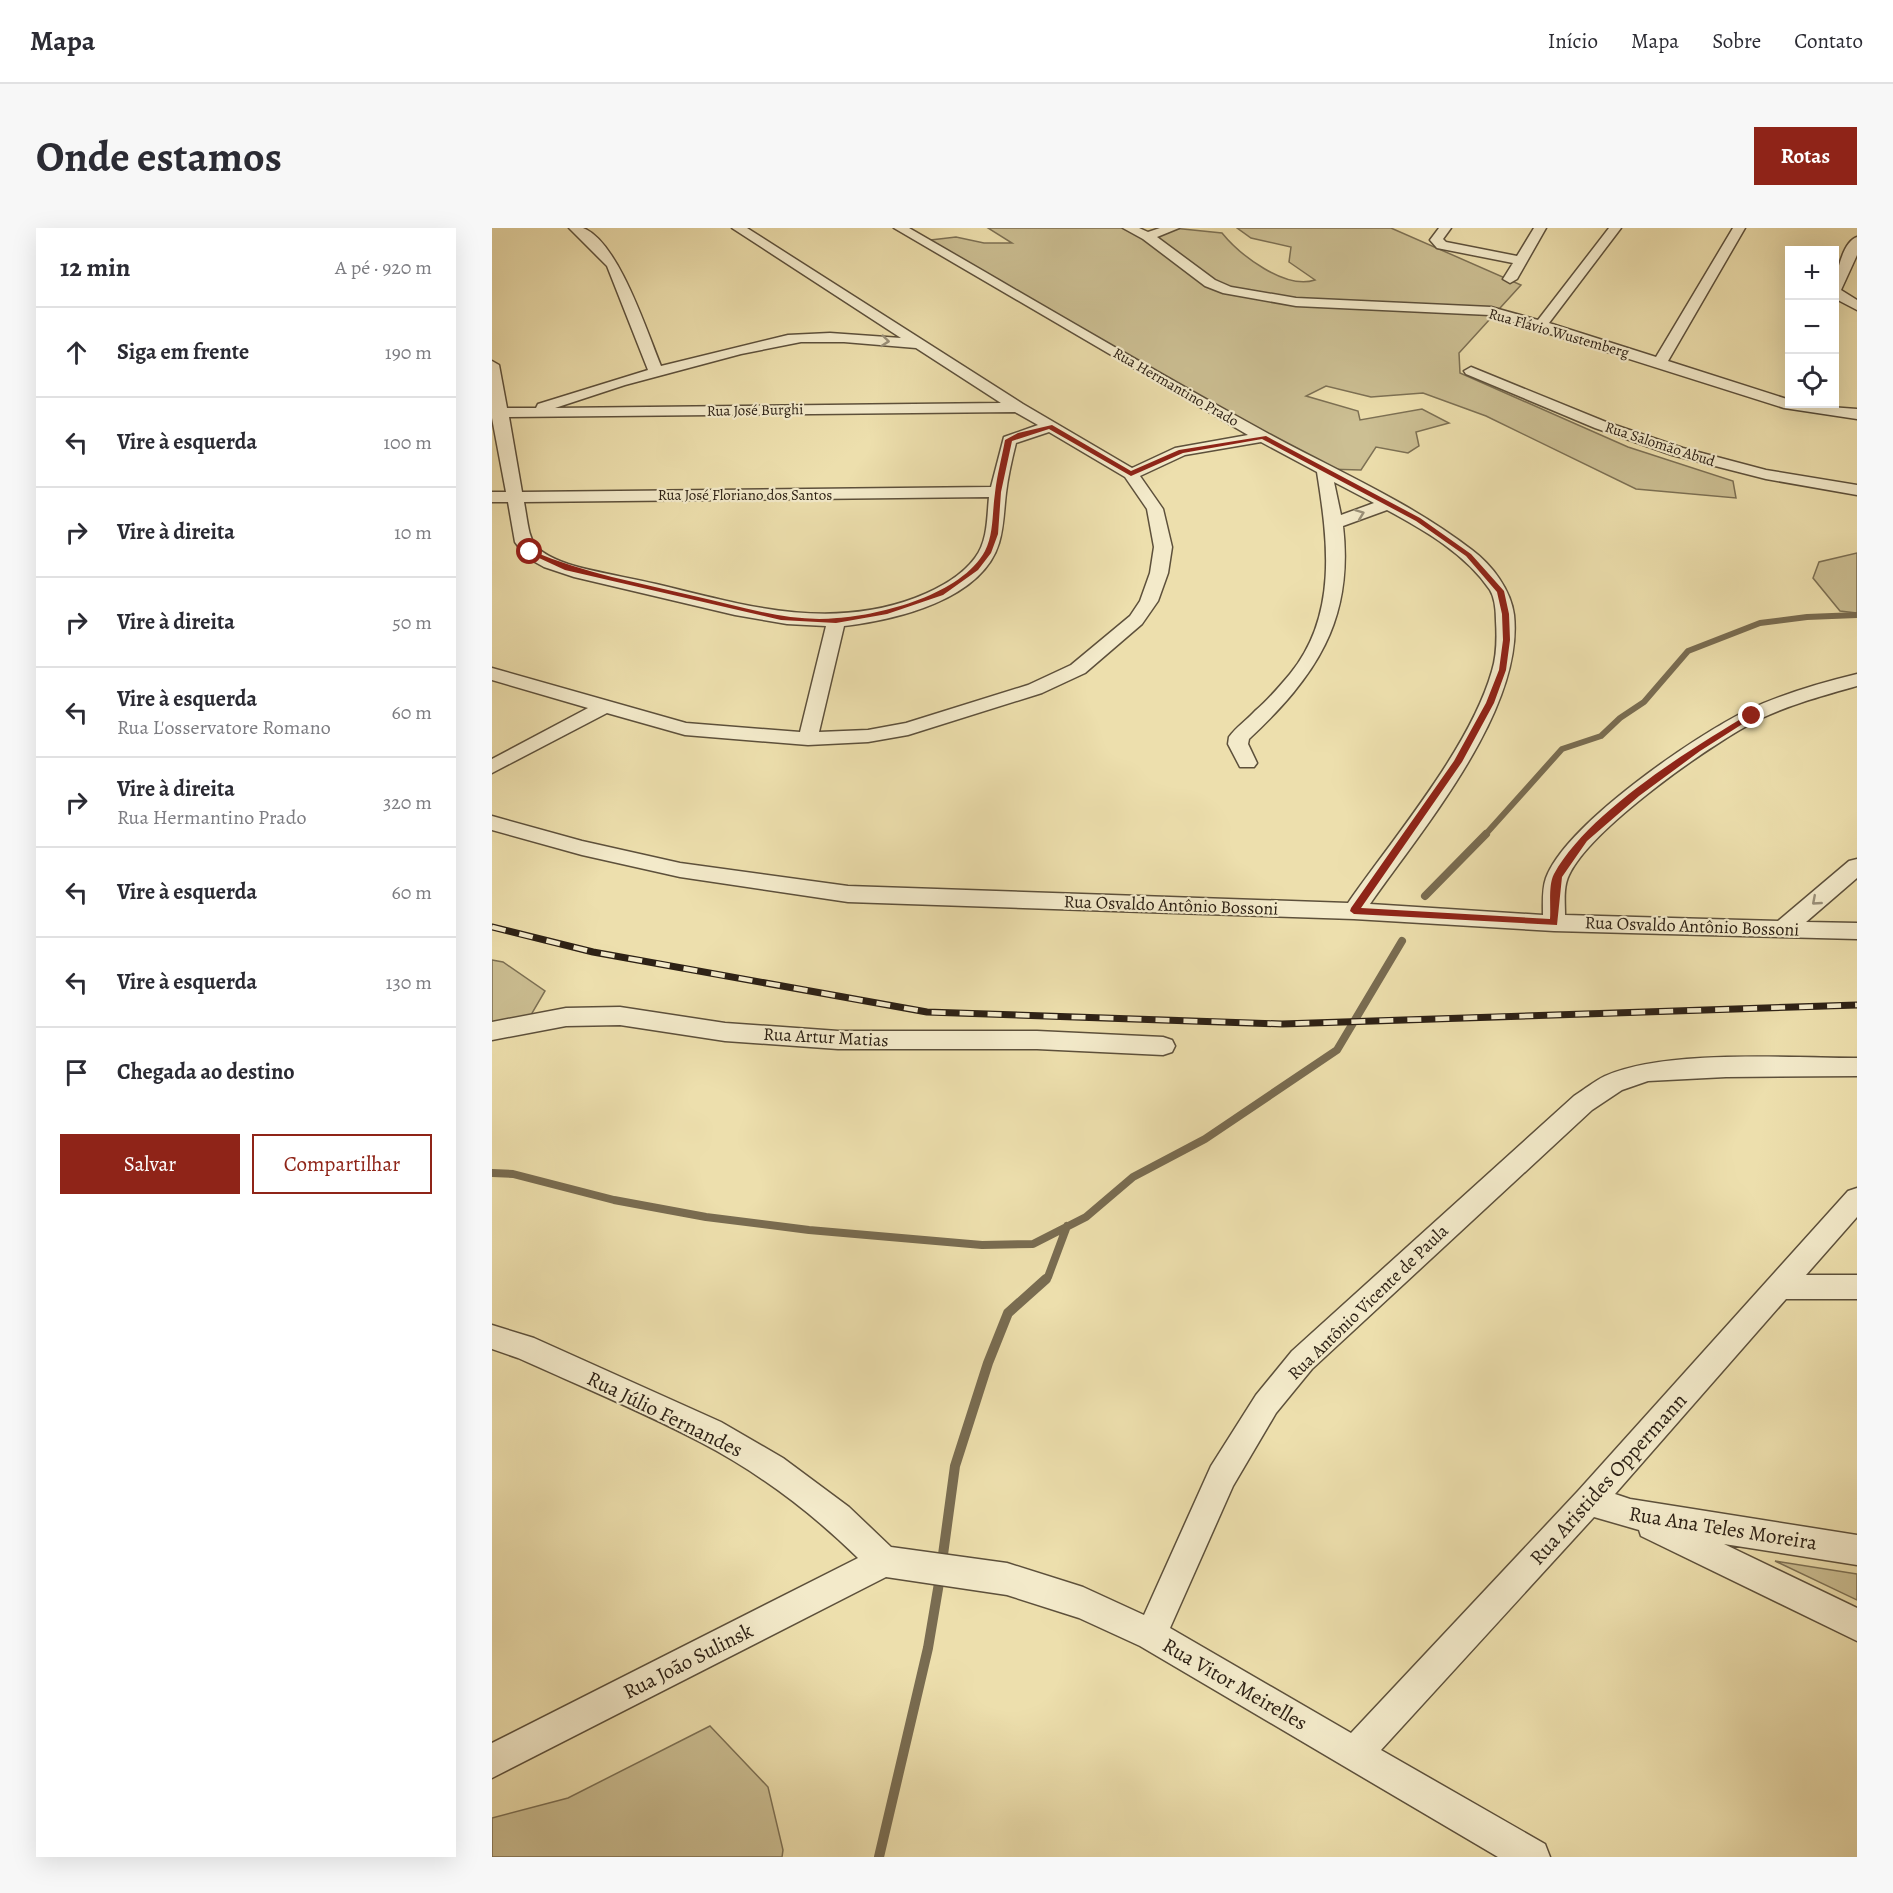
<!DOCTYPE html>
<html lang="pt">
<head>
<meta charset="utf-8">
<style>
  :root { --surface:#fff; --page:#f7f7f7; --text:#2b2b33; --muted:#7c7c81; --line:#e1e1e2; --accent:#8f2418 }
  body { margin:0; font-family:Alegreya,serif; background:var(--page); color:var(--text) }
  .controls { position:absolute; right:18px; top:18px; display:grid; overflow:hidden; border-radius:0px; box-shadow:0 6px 24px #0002 }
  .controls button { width:54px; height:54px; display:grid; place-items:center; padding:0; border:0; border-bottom:2px solid var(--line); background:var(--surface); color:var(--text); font:30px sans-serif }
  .stop { position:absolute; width:18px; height:18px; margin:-14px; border:4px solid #8f2418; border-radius:50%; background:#fff }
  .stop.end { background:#8f2418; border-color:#fff; box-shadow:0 2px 6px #0008 }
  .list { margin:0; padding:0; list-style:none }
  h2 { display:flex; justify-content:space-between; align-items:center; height:78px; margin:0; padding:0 24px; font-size:26px }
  h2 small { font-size:20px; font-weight:400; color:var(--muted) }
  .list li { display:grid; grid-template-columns:39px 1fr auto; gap:18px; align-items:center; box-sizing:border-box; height:90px; padding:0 24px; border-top:2px solid var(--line) }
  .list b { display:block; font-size:22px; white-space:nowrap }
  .list p { margin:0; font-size:20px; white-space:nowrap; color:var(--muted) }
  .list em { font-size:20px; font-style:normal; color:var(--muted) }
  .actions { display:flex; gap:12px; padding:18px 24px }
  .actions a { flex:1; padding:14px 0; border:2px solid var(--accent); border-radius:0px; text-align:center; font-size:21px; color:var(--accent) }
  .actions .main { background:var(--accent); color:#fff }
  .icon { flex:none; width:33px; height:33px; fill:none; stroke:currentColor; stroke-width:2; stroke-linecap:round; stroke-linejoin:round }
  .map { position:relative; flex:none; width:1365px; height:1629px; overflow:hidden; border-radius:0px }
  header { display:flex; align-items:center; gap:36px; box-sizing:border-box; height:84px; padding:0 30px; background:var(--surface); border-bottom:2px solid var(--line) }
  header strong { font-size:28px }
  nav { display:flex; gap:33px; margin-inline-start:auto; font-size:21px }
  .intro { display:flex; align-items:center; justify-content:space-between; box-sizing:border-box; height:144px; padding:0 36px }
  h1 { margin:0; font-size:42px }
  .button { padding:15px 27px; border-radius:0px; background:var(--accent); color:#fff; font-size:21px; font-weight:700 }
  main { display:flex; gap:36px; padding:0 36px }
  aside { flex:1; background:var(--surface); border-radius:0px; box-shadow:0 6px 24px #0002 }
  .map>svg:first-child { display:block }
  .green { fill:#ccbf93; stroke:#7c7054; stroke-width:1.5 }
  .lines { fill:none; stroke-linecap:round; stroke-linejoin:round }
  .stream-far2 { stroke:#796c51; stroke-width:6 }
  .stream-far1 { stroke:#796c51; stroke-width:8 }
  .stream { stroke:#796c51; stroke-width:10 }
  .minor-casing { stroke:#5d503b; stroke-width:3 }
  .minor { fill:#f3eaca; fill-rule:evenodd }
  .rail-casing { stroke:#2d2115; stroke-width:7 }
  .rail { stroke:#f3eaca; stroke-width:4.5; stroke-dasharray:14; stroke-linecap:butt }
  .oneway { stroke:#9a9079 }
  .route { fill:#8f2418 }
  .labels { text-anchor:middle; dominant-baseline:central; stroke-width:4.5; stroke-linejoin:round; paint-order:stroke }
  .far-street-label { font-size:15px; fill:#2d2115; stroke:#f3eaca }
  .street-label { font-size:18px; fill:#2d2115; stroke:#f3eaca }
  .near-street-label { font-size:21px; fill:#2d2115; stroke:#f3eaca }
</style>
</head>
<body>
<header>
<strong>Mapa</strong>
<nav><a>Início</a><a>Mapa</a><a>Sobre</a><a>Contato</a></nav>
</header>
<div class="intro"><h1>Onde estamos</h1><a class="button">Rotas</a></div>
<main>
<aside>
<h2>12 min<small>A pé · 920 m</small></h2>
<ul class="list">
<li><svg class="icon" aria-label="ahead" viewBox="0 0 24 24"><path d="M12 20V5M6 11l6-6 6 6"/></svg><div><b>Siga em frente</b></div><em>190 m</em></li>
<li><svg class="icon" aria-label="left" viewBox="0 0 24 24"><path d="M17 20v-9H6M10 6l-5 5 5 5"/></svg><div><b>Vire à esquerda</b></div><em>100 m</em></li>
<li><svg class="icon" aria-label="right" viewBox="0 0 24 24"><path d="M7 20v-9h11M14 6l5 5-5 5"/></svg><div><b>Vire à direita</b></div><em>10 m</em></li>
<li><svg class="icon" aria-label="right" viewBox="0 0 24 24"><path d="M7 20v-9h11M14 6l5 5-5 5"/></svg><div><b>Vire à direita</b></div><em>50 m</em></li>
<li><svg class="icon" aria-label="left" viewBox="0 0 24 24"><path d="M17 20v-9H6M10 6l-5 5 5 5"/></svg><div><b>Vire à esquerda</b><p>Rua L'osservatore Romano</p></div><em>60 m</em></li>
<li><svg class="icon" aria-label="right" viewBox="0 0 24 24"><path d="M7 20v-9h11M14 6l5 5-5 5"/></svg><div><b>Vire à direita</b><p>Rua Hermantino Prado</p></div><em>320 m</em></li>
<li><svg class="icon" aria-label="left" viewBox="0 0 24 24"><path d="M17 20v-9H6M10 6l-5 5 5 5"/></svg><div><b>Vire à esquerda</b></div><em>60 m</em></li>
<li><svg class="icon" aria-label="left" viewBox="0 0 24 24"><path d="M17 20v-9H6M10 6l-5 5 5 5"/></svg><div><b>Vire à esquerda</b></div><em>130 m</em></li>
<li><svg class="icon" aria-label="arrive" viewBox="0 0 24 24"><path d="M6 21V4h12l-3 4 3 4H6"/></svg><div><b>Chegada ao destino</b></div></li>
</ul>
<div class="actions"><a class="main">Salvar</a><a>Compartilhar</a></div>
</aside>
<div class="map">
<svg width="1365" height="1629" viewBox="0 0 1365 1629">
  <rect width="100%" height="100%" fill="#eddfad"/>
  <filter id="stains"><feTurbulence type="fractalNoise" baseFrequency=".00333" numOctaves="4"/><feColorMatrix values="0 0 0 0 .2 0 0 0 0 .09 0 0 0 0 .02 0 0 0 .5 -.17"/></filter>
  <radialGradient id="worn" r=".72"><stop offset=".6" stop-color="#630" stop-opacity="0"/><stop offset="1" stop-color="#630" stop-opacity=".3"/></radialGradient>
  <path class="green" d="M496 0H637L655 8 681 0 730 5C748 27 793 62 823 52L797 34 799 19 759 10 745 0H899L1029 57 967 125 968 145 1136 219 1241 253 1244 270 1144 261 994 188 931 165 879 169 834 158 814 168 866 183 868 192 930 181 957 195 924 204 927 218 916 225 884 219 869 242 832 241 430 13 464 9 492 15H520Z
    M1365 325V385L1348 383 1321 350 1327 334Z
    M0 732 11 734 53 763 36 792 0 805Z
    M1283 1333 1365 1346V1372Z
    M218 1498 276 1559 291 1622 290 1629H0V1590L76 1570Z"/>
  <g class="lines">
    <path class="stream-far2" d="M992 608 1070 521 1109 508 1128 490 1152 474 1196 423 1268 395 1315 389 1365 387"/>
    <path class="stream-far1" d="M933 668 994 606
      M0 945 21 946 122 972 214 989 317 1002 490 1017 541 1016 594 989 641 949 713 911 845 822 910 713
      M552 1053 556 1049 575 998"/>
    <path class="stream" d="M450 1334 463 1238 496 1135 516 1085 554 1051
      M387 1629 436 1420 448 1349"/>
    <defs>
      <path id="minor" d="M77 0C80 0 87 0 91 0 126 13 155 104 169 138L296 107 338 105 409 110 240 0H255L531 176 640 240 683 220 756 207 402 0H417C537 69 656 140 777 206 845 243 918 274 980 322 1000 337 1019 362 1022 387 1032 482 931 600 878 676L1051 687C1051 675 1050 661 1054 650 1074 596 1204 507 1256 482 1290 466 1328 455 1365 446V458C1333 467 1300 476 1270 490 1222 513 1099 600 1077 647 1071 659 1073 675 1073 687L1286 693 1357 633 1365 631V650L1314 694 1365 695V711L1062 703 862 691 356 674 188 649 90 627 0 602V588L90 613 188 635 356 658 856 675C902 609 978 520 1000 443 1005 427 1005 410 1004 393 1004 384 1003 370 998 362 974 326 932 302 895 282L851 298C862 393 823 449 757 511L756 516 765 535 762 539H748L736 516 737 509C744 499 755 492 763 483 776 472 787 459 798 446 846 387 836 313 825 244L769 214 693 227 648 248 671 281 680 319 676 345 666 373 650 396 593 445 550 465 416 507 376 514 316 517 193 507 115 485 0 545V531L96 480 0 452V440L194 495 308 504 334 398 295 396 243 387 82 349 52 339 34 329 23 314 16 274H0V264H14L0 190V133L7 137 15 180H44L46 176 156 142 115 38ZM309 114H352L424 120 509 175 63 180 133 157 249 126ZM523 184 546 197 512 209 499 259 30 264 17 189ZM557 204 633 249 655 281 662 319 658 345 648 373 638 388 579 437 536 457 414 495 376 502 327 504 352 398C403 392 490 372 507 315 512 299 512 281 514 265 516 248 520 231 524 215ZM842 254 882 275 849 287ZM497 269C495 289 496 313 483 330 469 349 444 362 423 370 335 403 251 377 164 356 135 349 105 345 76 336 35 321 39 313 32 274Z
        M631 0H647L656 4 668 0H687L665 9 723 52 739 59 804 70 999 79 1046 92 1117 0H1129L1057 95 1164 129 1241 0H1253L1176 133 1298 172V176L1365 181V191L1292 180 998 87 804 78 731 65 713 58 651 11Z
        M947 0H959L951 11 954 14 1025 28 1042 0H1054L1025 51 1018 55 1011 51 1021 35 945 20 938 12Z
        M1365 9V27L1349 62 1365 72V82L1342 70C1342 55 1349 14 1365 9Z
        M979 139 1114 194 1191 220 1274 242 1365 257V267L1274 251 1180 227 1103 200 974 146 972 143Z
        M128 779 233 795 346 803H545L671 809 680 812 683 818 680 824 671 827 545 821H346L233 813 128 797 74 798 0 812V794L74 780Z
        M1365 830V848L1234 849 1156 853 1130 862 1100 882 820 1141 784 1185 741 1258 678 1400 859 1505 1086 1263 1356 963 1365 960V989L1314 1047H1365V1071H1294L1123 1266 1138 1271 1365 1307V1337L1232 1316 1365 1380V1413L1149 1308 1147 1302 1102 1289 889 1522 1053 1616 1058 1629H1006L648 1418 587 1390 515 1367 394 1349 0 1550V1515L366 1330C319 1284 266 1244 208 1214 149 1183 86 1157 26 1130L0 1121V1097L42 1110 229 1194 291 1230 357 1279 399 1319 515 1335 591 1359 652 1387 719 1238 764 1167 800 1123 1082 868C1092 862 1102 853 1113 848 1174 821 1296 830 1365 830Z"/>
    </defs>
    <use href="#minor" class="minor-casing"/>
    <use href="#minor" class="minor"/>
    <defs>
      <path id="rail" d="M0 699 101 724 435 784 790 796 1365 777"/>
    </defs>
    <use href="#rail" class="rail-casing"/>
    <use href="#rail" class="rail"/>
  </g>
  <defs><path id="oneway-chevron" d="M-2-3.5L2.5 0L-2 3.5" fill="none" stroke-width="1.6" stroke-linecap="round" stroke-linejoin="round" transform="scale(1.5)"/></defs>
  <g class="oneway">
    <use href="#oneway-chevron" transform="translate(393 113) rotate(6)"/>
    <use href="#oneway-chevron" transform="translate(868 286) rotate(-21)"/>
    <use href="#oneway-chevron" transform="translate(1324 673) rotate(139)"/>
  </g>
  <path class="route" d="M560 197 639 243 687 222 774 208 928 290 979 326 1012 363 1017 386 1018 412 1014 442 1002 475 970 534 869 680 1058 691C1059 679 1056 657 1062 646 1096 584 1197 522 1257 486L1263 488 1208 523 1147 568 1095 613 1070 649 1065 697 862 686 858 683 859 680 962 533 994 475 1007 442 1011 412 1010 386 1005 364 974 328 924 293 770 211 691 225 639 248 557 201 520 213 509 264 506 306 499 325 486 342 451 367 395 386 344 395 289 392 73 342 34 324 40 323C92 345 147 355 202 368 248 378 297 395 345 390 390 387 470 366 493 323 502 305 500 285 503 265 505 247 510 229 513 212L526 205Z"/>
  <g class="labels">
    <g class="far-street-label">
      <text transform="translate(1067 105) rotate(16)">Rua Flávio Wustemberg</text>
      <text transform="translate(684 159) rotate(30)">Rua Hermantino Prado</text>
      <text transform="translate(263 182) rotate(-1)">Rua José Burghi</text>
      <text transform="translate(1168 216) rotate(18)">Rua Salomão Abud</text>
      <text x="253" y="267">Rua José Floriano dos Santos</text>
    </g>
    <g class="street-label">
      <text transform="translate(679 677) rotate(2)">Rua Osvaldo Antônio Bossoni</text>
      <text transform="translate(1200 698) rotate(2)">Rua Osvaldo Antônio Bossoni</text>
      <text transform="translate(334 809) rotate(3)">Rua Artur Matias</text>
      <text transform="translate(876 1074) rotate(-44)">Rua Antônio Vicente de Paula</text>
    </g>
    <g class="near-street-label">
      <text transform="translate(173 1186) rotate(26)">Rua Júlio Fernandes</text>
      <text transform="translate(1116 1251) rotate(-48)">Rua Aristides Oppermann</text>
      <text transform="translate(1231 1300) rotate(9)">Rua Ana Teles Moreira</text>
      <text transform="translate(196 1433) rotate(-27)">Rua João Sulinsk</text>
      <text transform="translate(743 1456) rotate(30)">Rua Vitor Meirelles</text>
    </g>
  </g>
  <rect width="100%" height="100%" filter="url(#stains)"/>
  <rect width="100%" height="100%" fill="url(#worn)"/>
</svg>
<div class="controls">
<button>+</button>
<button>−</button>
<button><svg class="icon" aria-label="locate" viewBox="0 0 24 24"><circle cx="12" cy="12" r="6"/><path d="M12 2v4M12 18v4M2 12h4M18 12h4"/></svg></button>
</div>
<div class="stop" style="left:38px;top:324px"></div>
<div class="stop end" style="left:1260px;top:488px"></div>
</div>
</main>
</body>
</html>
